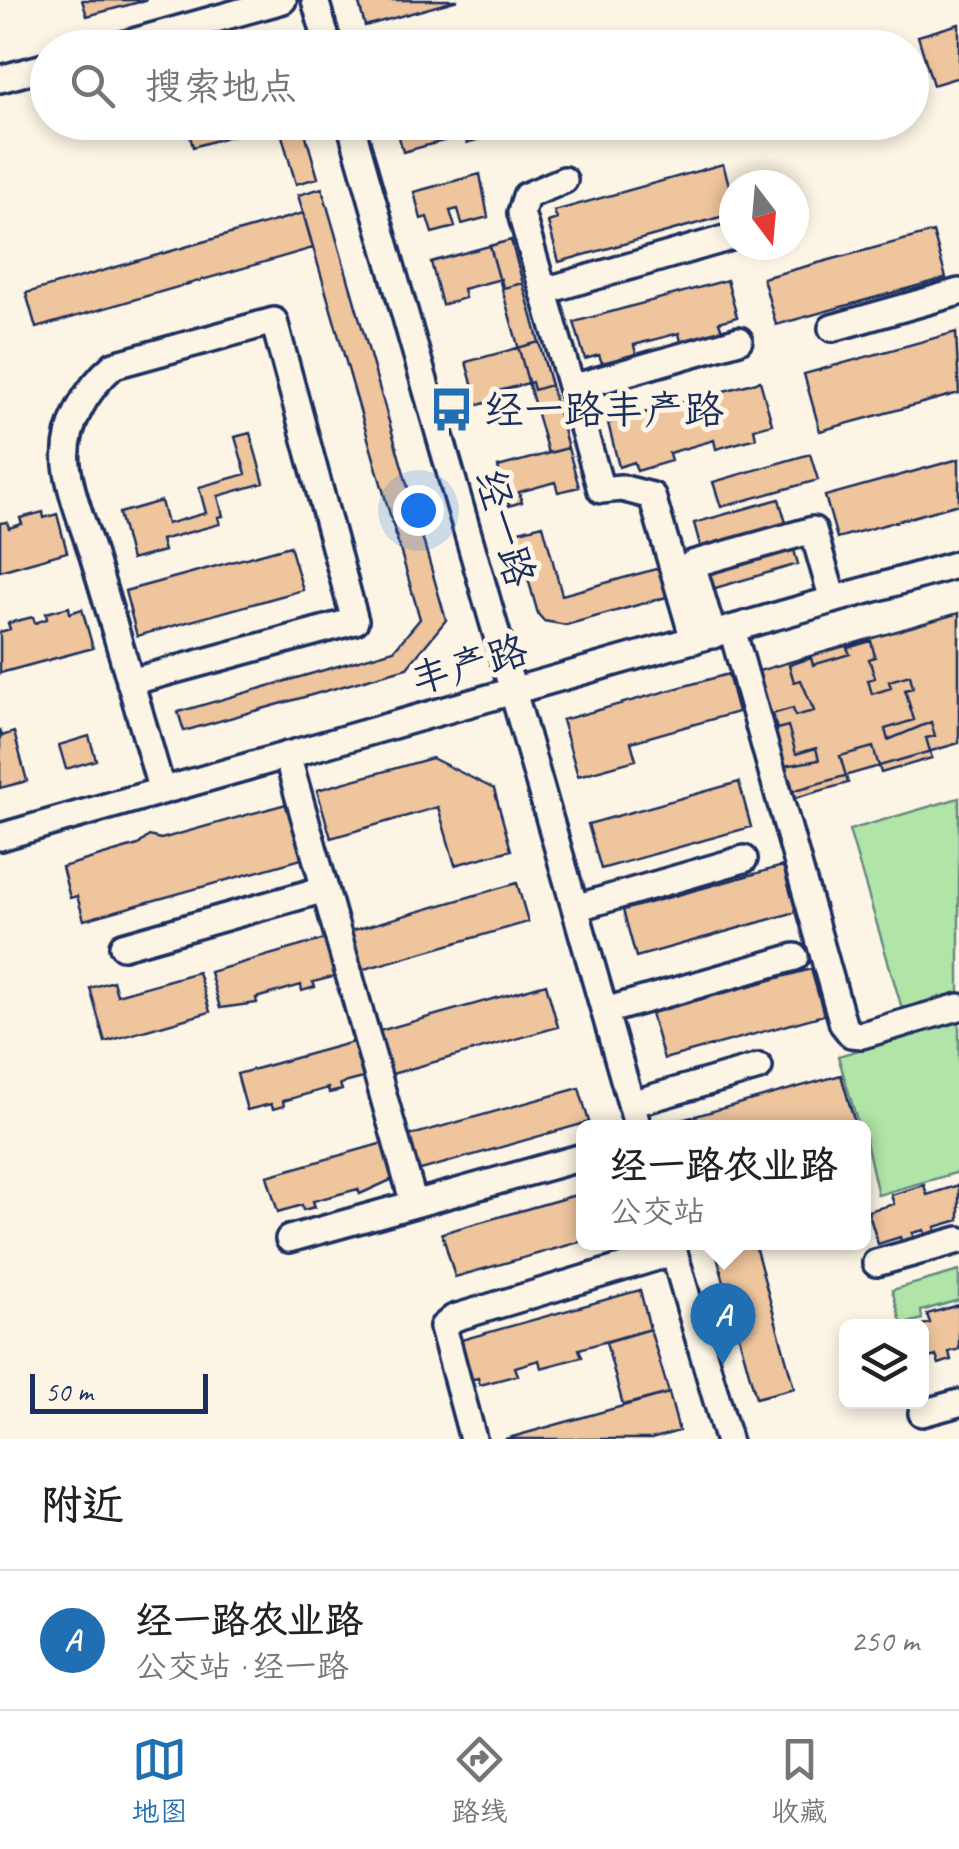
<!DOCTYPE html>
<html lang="zh">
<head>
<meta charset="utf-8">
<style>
  :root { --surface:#fff; --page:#f6f6f6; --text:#222; --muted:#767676; --line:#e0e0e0; --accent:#1f6fb2 }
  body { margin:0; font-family:Caveat,"LXGW WenKai TC",sans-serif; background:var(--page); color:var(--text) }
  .controls { position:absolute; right:30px; bottom:30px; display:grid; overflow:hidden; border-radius:15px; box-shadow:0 5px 15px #0003 }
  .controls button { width:90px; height:90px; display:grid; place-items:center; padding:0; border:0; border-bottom:2px solid var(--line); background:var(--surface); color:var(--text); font:50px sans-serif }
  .compass { position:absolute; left:719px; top:170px; width:90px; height:90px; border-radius:50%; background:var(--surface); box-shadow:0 5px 15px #0003; rotate:164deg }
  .scale { position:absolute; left:30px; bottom:25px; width:178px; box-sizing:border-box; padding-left:10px; border:5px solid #1b2f5e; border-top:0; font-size:28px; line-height:35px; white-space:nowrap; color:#1b2f5e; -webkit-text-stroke:8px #fcf5e5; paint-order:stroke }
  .you { position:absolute; left:418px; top:510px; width:35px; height:35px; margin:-25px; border:8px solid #fff; border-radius:50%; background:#1a73e8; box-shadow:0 0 0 15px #1a73e833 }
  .badge { display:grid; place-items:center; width:65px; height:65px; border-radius:50%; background:var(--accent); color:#fff; font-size:32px; font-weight:700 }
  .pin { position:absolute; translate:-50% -82px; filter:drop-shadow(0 2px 5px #0008) }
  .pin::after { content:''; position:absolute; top:52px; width:35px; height:30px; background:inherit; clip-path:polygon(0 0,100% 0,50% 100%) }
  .popup { position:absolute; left:576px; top:1120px; width:295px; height:130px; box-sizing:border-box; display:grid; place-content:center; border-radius:15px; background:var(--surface); filter:drop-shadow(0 2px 8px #0005); font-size:32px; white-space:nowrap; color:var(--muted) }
  .popup b { font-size:38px; color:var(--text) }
  .popup::after { content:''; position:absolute; left:50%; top:100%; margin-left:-20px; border:20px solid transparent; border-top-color:var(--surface) }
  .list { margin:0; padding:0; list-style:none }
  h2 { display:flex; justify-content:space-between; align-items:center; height:130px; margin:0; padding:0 40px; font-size:42px }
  h2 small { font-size:32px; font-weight:400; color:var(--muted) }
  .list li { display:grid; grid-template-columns:65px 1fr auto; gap:30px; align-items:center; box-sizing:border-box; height:140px; padding:0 40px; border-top:2px solid var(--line) }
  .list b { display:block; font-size:38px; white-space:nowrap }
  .list p { margin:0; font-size:32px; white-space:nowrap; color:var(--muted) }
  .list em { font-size:32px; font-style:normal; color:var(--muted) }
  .icon { flex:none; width:55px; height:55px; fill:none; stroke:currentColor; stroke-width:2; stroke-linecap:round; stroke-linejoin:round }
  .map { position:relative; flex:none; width:959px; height:1439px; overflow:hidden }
  .search { position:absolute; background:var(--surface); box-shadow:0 5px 15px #0003; left:30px; right:30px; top:30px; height:110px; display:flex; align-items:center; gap:25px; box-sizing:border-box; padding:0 35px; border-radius:55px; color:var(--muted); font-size:38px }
  .sheet { height:270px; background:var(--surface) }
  nav { display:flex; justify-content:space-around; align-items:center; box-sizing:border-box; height:140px; border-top:2px solid var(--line); background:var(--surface); font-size:28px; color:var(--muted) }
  nav a { display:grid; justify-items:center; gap:5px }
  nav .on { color:var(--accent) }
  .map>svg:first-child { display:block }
  .green { fill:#b0e5a7; stroke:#668a82; stroke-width:2.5 }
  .building { fill:#eec59d; stroke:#1b2f5e; stroke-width:2.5 }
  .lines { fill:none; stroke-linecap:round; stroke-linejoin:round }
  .minor-casing { stroke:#1b2f5e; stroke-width:32 }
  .minor { stroke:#fcf5e5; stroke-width:25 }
  .labels { text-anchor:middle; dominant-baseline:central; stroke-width:10; stroke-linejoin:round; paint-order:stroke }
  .poi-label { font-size:40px; fill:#1b2f5e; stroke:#fcf5e5; text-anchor:start }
  .street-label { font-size:40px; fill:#1b2f5e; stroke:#fcf5e5 }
</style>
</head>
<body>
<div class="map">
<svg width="959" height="1439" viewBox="0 0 959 1439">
  <rect width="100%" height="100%" fill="#fcf5e5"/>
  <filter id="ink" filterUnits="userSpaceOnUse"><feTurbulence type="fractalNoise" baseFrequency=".01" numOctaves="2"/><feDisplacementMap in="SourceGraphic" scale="20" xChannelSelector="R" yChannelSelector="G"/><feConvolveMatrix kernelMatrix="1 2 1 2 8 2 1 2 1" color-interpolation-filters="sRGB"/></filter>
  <g filter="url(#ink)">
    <path class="green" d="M959 798V999L904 1015 849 830Z
      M959 1021V1172L878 1195 863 1128 859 1127 838 1056Z
      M959 1271V1300L921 1311 922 1319 902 1325 892 1290Z"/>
    <path class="building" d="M82 0H147L87 16Z
      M358 0H458L365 26Z
      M959 24V77L933 85 918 36Z
      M186 122H262L264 126 193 147Z
      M278 122H302L318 178 296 184Z
      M395 122H521L522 127 497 134 495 127 488 129 490 136 467 143 465 135 403 152Z
      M723 164 734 202 729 204 731 214 559 262 548 222 557 219 554 211Z
      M480 174 488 217 462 224 458 209 450 211 455 227 432 233 427 217 421 219 414 192Z
      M322 188 446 620 407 668 184 731 178 712 394 650 420 619 298 195Z
      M303 213 313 248 36 328 26 293Z
      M933 232 946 278 776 325 763 278Z
      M511 240 568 448 548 453 490 246Z
      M511 240 523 283 503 288 501 279 463 289 465 298 442 305 431 262Z
      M727 280 737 317 719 322 722 331 681 342 679 333 634 345 636 354 602 363 599 355 585 359 574 322Z
      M956 332 959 393 820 431 804 374Z
      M539 342 551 385 534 390 532 382 495 392 497 400 478 405 466 362Z
      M760 381 772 424 754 429 756 438 716 449 714 440 669 453 671 461 637 471 634 462 619 467 608 423Z
      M250 433 264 483 218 496 223 516 218 517 220 524 161 540 164 551 131 560 119 513 161 501 167 524 206 513 199 487 246 474 235 437Z
      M568 448 579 487 558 492 555 482 519 492 522 502 509 506 498 467Z
      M810 454 818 480 721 507 713 482Z
      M959 459V504L837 538 825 496Z
      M779 499 798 564 712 589 694 523Z
      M43 512 44 518 57 514 67 552 0 571V523L7 522 9 528 22 524 20 518Z
      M543 525 562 595 663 567 670 596 566 625 544 621 538 614 515 532Z
      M290 546 303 590 137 636 125 591Z
      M69 607 70 613 82 609 93 648 0 673V632L10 629 8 623 33 617 35 623 47 619 46 613Z
      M959 613V743L789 792 755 672Z
      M871 641 875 657 869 659 875 678 868 680 872 694 891 688 889 681 910 675 913 688 905 690 914 720 885 729 888 740 931 722 935 736 926 738 932 758 881 773 873 747 840 756 848 783 795 798 790 779 782 781 778 767 819 760 816 748 796 754 788 726 777 729 772 714 793 708 795 716 814 711 801 680 794 682 789 665 811 658 813 665 850 654 847 648Z
      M728 674 738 712 631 742 636 760 578 776 562 720Z
      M0 729 2 736 14 732 27 781 0 788Z
      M89 736 96 760 66 769 59 745Z
      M432 758 494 789 511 850 455 865 438 807 331 838 317 790Z
      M739 782 751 827 601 869 588 824Z
      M293 802 309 857 84 920 77 896 70 898 62 867 138 845 149 836 161 839Z
      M783 866 796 912 636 957 623 910Z
      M517 883 528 922 358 971 347 932Z
      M325 939 336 976 313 982 315 987 302 991 301 985 256 998 257 1003 220 1008 210 972Z
      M811 969 824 1015 664 1059 651 1013Z
      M198 972 210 1012 105 1042 90 988 113 981 117 995Z
      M546 984 558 1027 385 1076 372 1033Z
      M353 1042 363 1078 340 1084 342 1090 329 1093 328 1088 283 1101 284 1106 273 1109 271 1104 247 1110 237 1074Z
      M841 1075 854 1120 828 1128H683L681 1120Z
      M579 1088 589 1122 414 1172 404 1137Z
      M383 1143 393 1179 360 1194 358 1189 313 1201 315 1207 303 1210 302 1205 278 1212 267 1176Z
      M924 1185 927 1195 959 1185V1220L935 1227 937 1234 926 1237 924 1230 912 1233 915 1241 902 1245 900 1237 878 1244 868 1211 894 1204 891 1195Z
      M583 1193V1241L455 1277 442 1233Z
      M713 1242H754L794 1388 756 1398Z
      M640 1290 650 1329 579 1349 582 1357 541 1368 539 1360 515 1367 518 1375 480 1385 478 1378 465 1381 454 1342Z
      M959 1305V1349L949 1352 951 1360 939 1364 936 1356 922 1360 918 1326 930 1323 927 1314Z
      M650 1329 669 1393 623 1405 606 1342Z
      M669 1393 679 1431 651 1439H505Z"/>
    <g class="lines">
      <defs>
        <path id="minor" d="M315 0 329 48
          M112 48 283 0
          M0 79 48 66
          M350 122 638 1128
          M564 180 526 196 521 213 601 490 621 488 652 496 694 640
          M544 291 728 238
          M832 328 959 292
          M572 388 739 340
          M732 629 843 1024 851 1034 862 1035 959 1007
          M713 635 692 564 813 530 833 600
          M130 682 355 621 274 321 114 365C87 388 63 427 67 465 71 497 86 531 95 562 118 638 140 715 162 791
          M287 755 414 1204
          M0 837 959 564
          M575 908 744 859
          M123 946 325 889
          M605 1011 795 957
          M631 1104 759 1067
          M289 1239 583 1157
          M671 1242 728 1439
          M876 1263 959 1240
          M922 1413 959 1403
          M473 1439 443 1327 454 1318 674 1252"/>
      </defs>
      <use href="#minor" class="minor-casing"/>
      <use href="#minor" class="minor"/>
    </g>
  </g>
  <defs>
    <symbol id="bus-bare" viewBox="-9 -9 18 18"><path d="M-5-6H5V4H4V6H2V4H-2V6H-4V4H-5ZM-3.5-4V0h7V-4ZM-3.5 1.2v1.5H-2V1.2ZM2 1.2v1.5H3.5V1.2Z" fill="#1f6fb2" stroke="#fcf5e5" stroke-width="2.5" paint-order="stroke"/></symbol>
  </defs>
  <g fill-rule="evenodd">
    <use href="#bus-bare" x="420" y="378" width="63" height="63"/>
  </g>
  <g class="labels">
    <g class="poi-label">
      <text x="484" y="410">经一路丰产路</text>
    </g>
    <g class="street-label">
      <text transform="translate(505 528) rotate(74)">经一路</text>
      <text transform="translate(469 665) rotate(-16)">丰产路</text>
    </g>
  </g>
</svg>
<div class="controls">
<button><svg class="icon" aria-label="layers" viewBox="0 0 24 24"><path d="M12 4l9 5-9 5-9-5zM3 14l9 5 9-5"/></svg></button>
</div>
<svg class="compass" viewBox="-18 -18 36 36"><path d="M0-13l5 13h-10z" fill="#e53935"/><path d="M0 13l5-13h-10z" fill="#767676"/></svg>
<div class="scale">50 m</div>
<div class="you"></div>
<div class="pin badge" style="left:723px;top:1365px">A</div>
<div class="popup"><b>经一路农业路</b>公交站</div>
<div class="search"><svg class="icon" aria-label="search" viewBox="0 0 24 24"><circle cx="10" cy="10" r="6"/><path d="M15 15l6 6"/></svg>搜索地点</div>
</div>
<section class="sheet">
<h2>附近<small></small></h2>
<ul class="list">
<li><span class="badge">A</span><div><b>经一路农业路</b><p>公交站 · 经一路</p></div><em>250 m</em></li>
</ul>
</section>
<nav>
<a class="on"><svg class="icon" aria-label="map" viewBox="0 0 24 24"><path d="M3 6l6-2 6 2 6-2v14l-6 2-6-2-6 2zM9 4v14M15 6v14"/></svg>地图</a>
<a><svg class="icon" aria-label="directions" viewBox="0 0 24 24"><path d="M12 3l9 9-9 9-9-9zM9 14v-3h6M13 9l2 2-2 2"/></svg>路线</a>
<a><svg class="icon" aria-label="saved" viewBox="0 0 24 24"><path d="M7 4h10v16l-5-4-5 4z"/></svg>收藏</a>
</nav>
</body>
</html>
